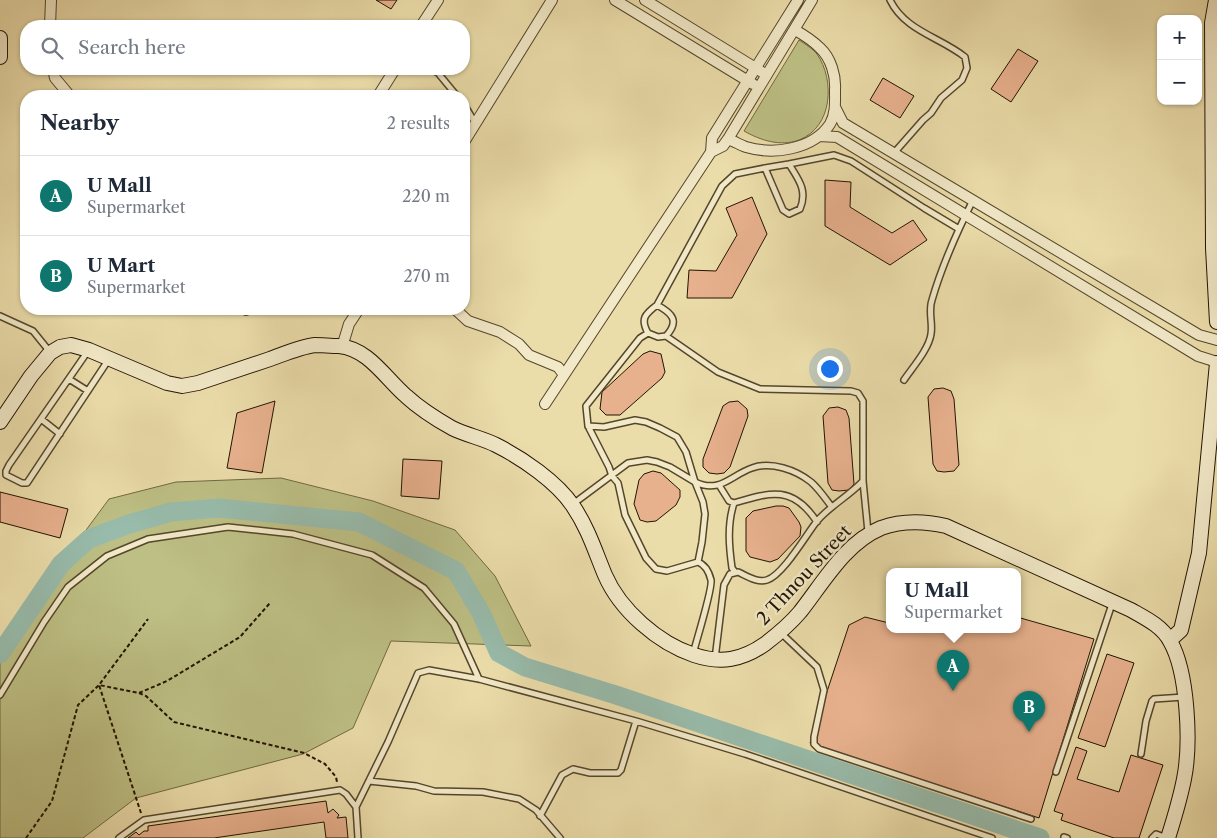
<!DOCTYPE html>
<html lang="en">
<head>
<meta charset="utf-8">
<style>
  :root { --surface:#fff; --page:#f2f2f3; --text:#1f2937; --muted:#747a83; --line:#e0e1e3; --accent:#0f766e }
  body { margin:0; font-family:"Libre Caslon Text",serif; background:var(--page); color:var(--text) }
  .controls { position:absolute; right:15px; top:15px; display:grid; overflow:hidden; border-radius:10px; box-shadow:0 1px 4px #0004 }
  .controls button { width:45px; height:45px; display:grid; place-items:center; padding:0; border:0; border-bottom:1px solid var(--line); background:var(--surface); color:var(--text); font:25px sans-serif }
  .you { position:absolute; left:829px; top:368px; width:18px; height:18px; margin:-12px; border:4px solid #fff; border-radius:50%; background:#1a73e8; box-shadow:0 0 0 8px #1a73e833 }
  .badge { display:grid; place-items:center; width:32px; height:32px; border-radius:50%; background:var(--accent); color:#fff; font-size:16px; font-weight:700 }
  .pin { position:absolute; translate:-50% -41px; filter:drop-shadow(0 1px 2px #0008) }
  .pin::after { content:''; position:absolute; top:26px; width:18px; height:15px; background:inherit; clip-path:polygon(0 0,100% 0,50% 100%) }
  .popup { position:absolute; left:886px; top:568px; width:135px; height:65px; box-sizing:border-box; display:grid; place-content:center; border-radius:10px; background:var(--surface); filter:drop-shadow(0 1px 4px #0005); font-size:16px; white-space:nowrap; color:var(--muted) }
  .popup b { font-size:19px; color:var(--text) }
  .popup::after { content:''; position:absolute; left:50%; top:100%; margin-left:-10px; border:10px solid transparent; border-top-color:var(--surface) }
  .list { margin:0; padding:0; list-style:none }
  h2 { display:flex; justify-content:space-between; align-items:center; height:65px; margin:0; padding:0 20px; font-size:21px }
  h2 small { font-size:16px; font-weight:400; color:var(--muted) }
  .list li { display:grid; grid-template-columns:32px 1fr auto; gap:15px; align-items:center; box-sizing:border-box; height:80px; padding:0 20px; border-top:1px solid var(--line) }
  .list b { display:block; font-size:19px; white-space:nowrap }
  .list p { margin:0; font-size:16px; white-space:nowrap; color:var(--muted) }
  .list em { font-size:16px; font-style:normal; color:var(--muted) }
  .icon { flex:none; width:28px; height:28px; fill:none; stroke:currentColor; stroke-width:2; stroke-linecap:round; stroke-linejoin:round }
  .map { position:relative; flex:none; width:1217px; height:838px; overflow:hidden }
  .search { position:absolute; background:var(--surface); box-shadow:0 1px 4px #0004; left:20px; top:20px; width:450px; height:55px; display:flex; align-items:center; gap:12px; box-sizing:border-box; padding:0 18px; border-radius:20px; color:var(--muted); font-size:19px }
  .panel { position:absolute; background:var(--surface); box-shadow:0 1px 4px #0004; left:20px; top:90px; width:450px; height:225px; border-radius:20px }
  .map>svg:first-child { display:block }
  .green { fill:#bdbf84; stroke:#706942 }
  .lines { fill:none; stroke-linecap:round; stroke-linejoin:round }
  .river { stroke:#98bbab; stroke-width:19 }
  .building { fill:#e8b18e; stroke:#221301 }
  .lane-casing { stroke:#54462b; stroke-width:8 }
  .street-casing { stroke:#54462b; stroke-width:12 }
  .secondary-casing { stroke:#221301; stroke-width:16 }
  .path { stroke:#221301; stroke-width:2; stroke-dasharray:4 2.5; stroke-linecap:butt }
  .lane { stroke:#f2e9c8; stroke-width:5 }
  .street { stroke:#f2e9c8; stroke-width:10 }
  .secondary { stroke:#f2e9c8; stroke-width:14 }
  .labels { text-anchor:middle; dominant-baseline:central; stroke-width:4.5; stroke-linejoin:round; paint-order:stroke }
  .street-label { font-size:18px; fill:#221301; stroke:#f2e9c8 }
</style>
</head>
<body>
<div class="map">
<svg width="1217" height="838" viewBox="0 0 1217 838">
  <rect width="100%" height="100%" fill="#ebddaa"/>
  <filter id="stains"><feTurbulence type="fractalNoise" baseFrequency=".004" numOctaves="4"/><feColorMatrix values="0 0 0 0 .2 0 0 0 0 .09 0 0 0 0 .02 0 0 0 .5 -.17"/></filter>
  <radialGradient id="worn" r=".72"><stop offset=".6" stop-color="#630" stop-opacity="0"/><stop offset="1" stop-color="#630" stop-opacity=".3"/></radialGradient>
  <path class="green" d="M799 40C805 44 813 49 817 54 835 80 833 127 799 140 780 147 760 140 744 131Z
    M281 478 373 501 455 530 495 576 531 646 391 641 353 728 303 754 136 798 83 838H0V654L61 564 109 499 176 482Z"/>
  <g class="lines">
    <path class="river" d="M0 654 61 564 89 539 129 524 171 512 219 508 359 522 456 571 481 613 499 653 525 667 616 695 1040 838"/>
  </g>
  <path class="building" d="M376 0H397L391 9Z
    M1018 49 1038 61 1011 102 991 89Z
    M883 78 914 96 900 118 870 100Z
    M825 180 851 182 850 207 892 233 913 220 927 240 890 265 825 226Z
    M752 197 767 234 732 298H687L689 270 716 271 737 235 726 208Z
    M650 351 661 354 665 372 662 378 620 415H606L600 409 602 392 643 354Z
    M943 388 951 391 954 399 959 465 954 471 944 472 937 471 933 464 928 397 934 389Z
    M275 401 262 473 227 468 237 413Z
    M738 401 747 409 748 416 730 467 724 473 717 474 709 473 703 467V459L723 406 729 402Z
    M838 407 846 410 849 418 854 484 849 490 839 491 832 490 828 483 823 416 829 408Z
    M403 459 442 461 439 499 401 496Z
    M653 471 661 473 680 490V497L676 505 656 521 647 522 640 520 634 504 639 480 644 474Z
    M0 492 68 509 60 538 0 522Z
    M776 506H783L789 508 799 522 801 527 800 536 778 559 770 562 750 557 746 551V518L753 511Z
    M865 617 889 623V630H1017V617L1094 639 1039 818 810 743 849 625Z
    M1107 654 1134 663 1105 747 1078 738Z
    M1076 747 1087 751 1077 779 1119 792 1131 755 1163 765 1139 838H1114L1061 820 1063 814 1054 811Z
    M326 801 328 813 333 809 339 815 337 818 346 817 348 838H326L324 822 214 838H128L136 832 139 835 144 831H148V826Z"/>
  <g class="lines">
    <defs>
      <path id="lane" d="M890 0C905 31 940 37 965 57L967 68 962 80 941 98 931 113 923 120 894 153
        M431 69 438 73 457 96
        M464 104 475 123
        M789 164 834 155 851 161 924 208 959 229
        M657 305 722 186 735 174 765 168 783 210 789 214 800 209C808 190 798 179 789 164L765 168
        M0 316 33 331 50 352
        M648 333C640 319 645 314 657 305 672 313 680 321 666 336
        M88 351 9 465 6 471V475L22 483H27L109 359
        M69 379 88 391
        M904 380C912 368 929 349 931 334 933 323 928 311 932 300 942 265 957 232 973 200
        M41 419 60 434
        M588 426 604 427 635 420 646 422 660 428 677 437 686 452 695 482C720 494 731 475 752 468 771 461 796 470 811 482 819 489 825 498 831 506
        M719 485 729 501 734 503C771 492 793 485 817 522
        M734 503C727 525 729 546 732 568L735 572
        M573 504 628 463 647 460 657 462 670 467 695 482 703 502 705 514 702 542 698 562
        M781 633 817 667 824 690 814 737V744L819 749 1031 819
        M693 654C696 642 713 588 711 580 709 572 706 565 698 562L667 571 656 569 646 558 625 515 618 483 612 476 609 467 588 426 586 406 640 338 648 333 658 337 666 336 718 372 760 389 851 391 858 393 863 401V481L868 532
        M715 659 724 585 730 574 738 572C747 576 757 583 767 580 783 575 806 535 817 521 831 505 849 496 863 481
        M0 695 44 622 68 587 107 556 148 539 228 527 293 534 372 555 424 588 454 624 479 679
        M1141 754 1146 721 1152 701 1154 699 1184 697
        M1056 772 1112 604
        M369 781 416 786 434 791 483 792 519 799 536 810 560 838
        M540 816 562 775 573 769 590 773H618L621 770 636 721
        M119 838 144 820 340 790 346 794 356 807
        M358 838 356 807 388 742 418 673 429 670 479 679 636 721 745 754 992 838
        M1064 838V837L1067 838
        M1152 838 1156 834 1167 838"/>
      <path id="street" d="M615 0 753 84
        M645 0 762 72
        M50 26 51 0
        M421 26 438 0
        M53 69 55 78 70 96
        M378 96 395 69
        M835 107 843 123 1199 335 1217 340
        M819 136 837 137 1198 356 1217 362
        M728 139C734 141 740 145 746 147 773 155 813 150 830 124 836 114 835 101 835 90 836 76 831 58 820 48 813 41 804 35 795 30
        M464 142 552 0
        M711 152 723 146 728 139 812 0
        M455 309 468 321 500 332 519 344 529 355 558 367 564 375
        M246 310 247 309
        M342 347 349 324 359 309
        M545 404 711 152 712 138 798 0"/>
      <path id="secondary" d="M1216 0 1212 23 1213 248 1217 322
        M0 38V57
        M0 422 31 376 50 353 60 347 71 345 89 350 167 383 182 386 198 383C222 375 246 367 270 359 284 354 300 347 315 345 322 345 331 346 339 346 369 349 385 378 406 396 419 408 436 419 452 428 466 435 482 438 496 445 522 458 557 482 573 506 588 528 595 551 605 575 620 610 658 643 694 655 721 664 742 660 765 644 778 634 790 624 800 612 823 583 845 543 881 528 903 520 924 521 946 526L1131 610C1145 618 1162 626 1170 641 1188 672 1191 744 1184 779 1180 799 1174 819 1168 838
        M1170 640 1181 630 1199 553 1217 363"/>
    </defs>
    <use href="#lane" class="lane-casing"/>
    <use href="#street" class="street-casing"/>
    <use href="#secondary" class="secondary-casing"/>
    <path class="path" d="M139 693 167 681 240 637 270 603
      M141 813 99 685 148 619
      M26 838 52 801 78 705 99 685 139 693 146 696 174 722 304 753 325 764 336 777 337 782"/>
    <use href="#lane" class="lane"/>
    <use href="#street" class="street"/>
    <use href="#secondary" class="secondary"/>
  </g>
  <g class="labels">
    <g class="street-label">
      <text transform="translate(804 575) rotate(-47)">2 Thnou Street</text>
    </g>
  </g>
  <rect width="100%" height="100%" filter="url(#stains)"/>
  <rect width="100%" height="100%" fill="url(#worn)"/>
</svg>
<div class="controls">
<button>+</button>
<button>−</button>
</div>
<div class="you"></div>
<div class="pin badge" style="left:953px;top:691px">A</div>
<div class="popup"><b>U Mall</b>Supermarket</div>
<div class="pin badge" style="left:1029px;top:732px">B</div>
<div class="search"><svg class="icon" aria-label="search" viewBox="0 0 24 24"><circle cx="10" cy="10" r="6"/><path d="M15 15l6 6"/></svg>Search here</div>
<section class="panel">
<h2>Nearby<small>2 results</small></h2>
<ul class="list">
<li><span class="badge">A</span><div><b>U Mall</b><p>Supermarket</p></div><em>220 m</em></li>
<li><span class="badge">B</span><div><b>U Mart</b><p>Supermarket</p></div><em>270 m</em></li>
</ul>
</section>
</div>
</body>
</html>
